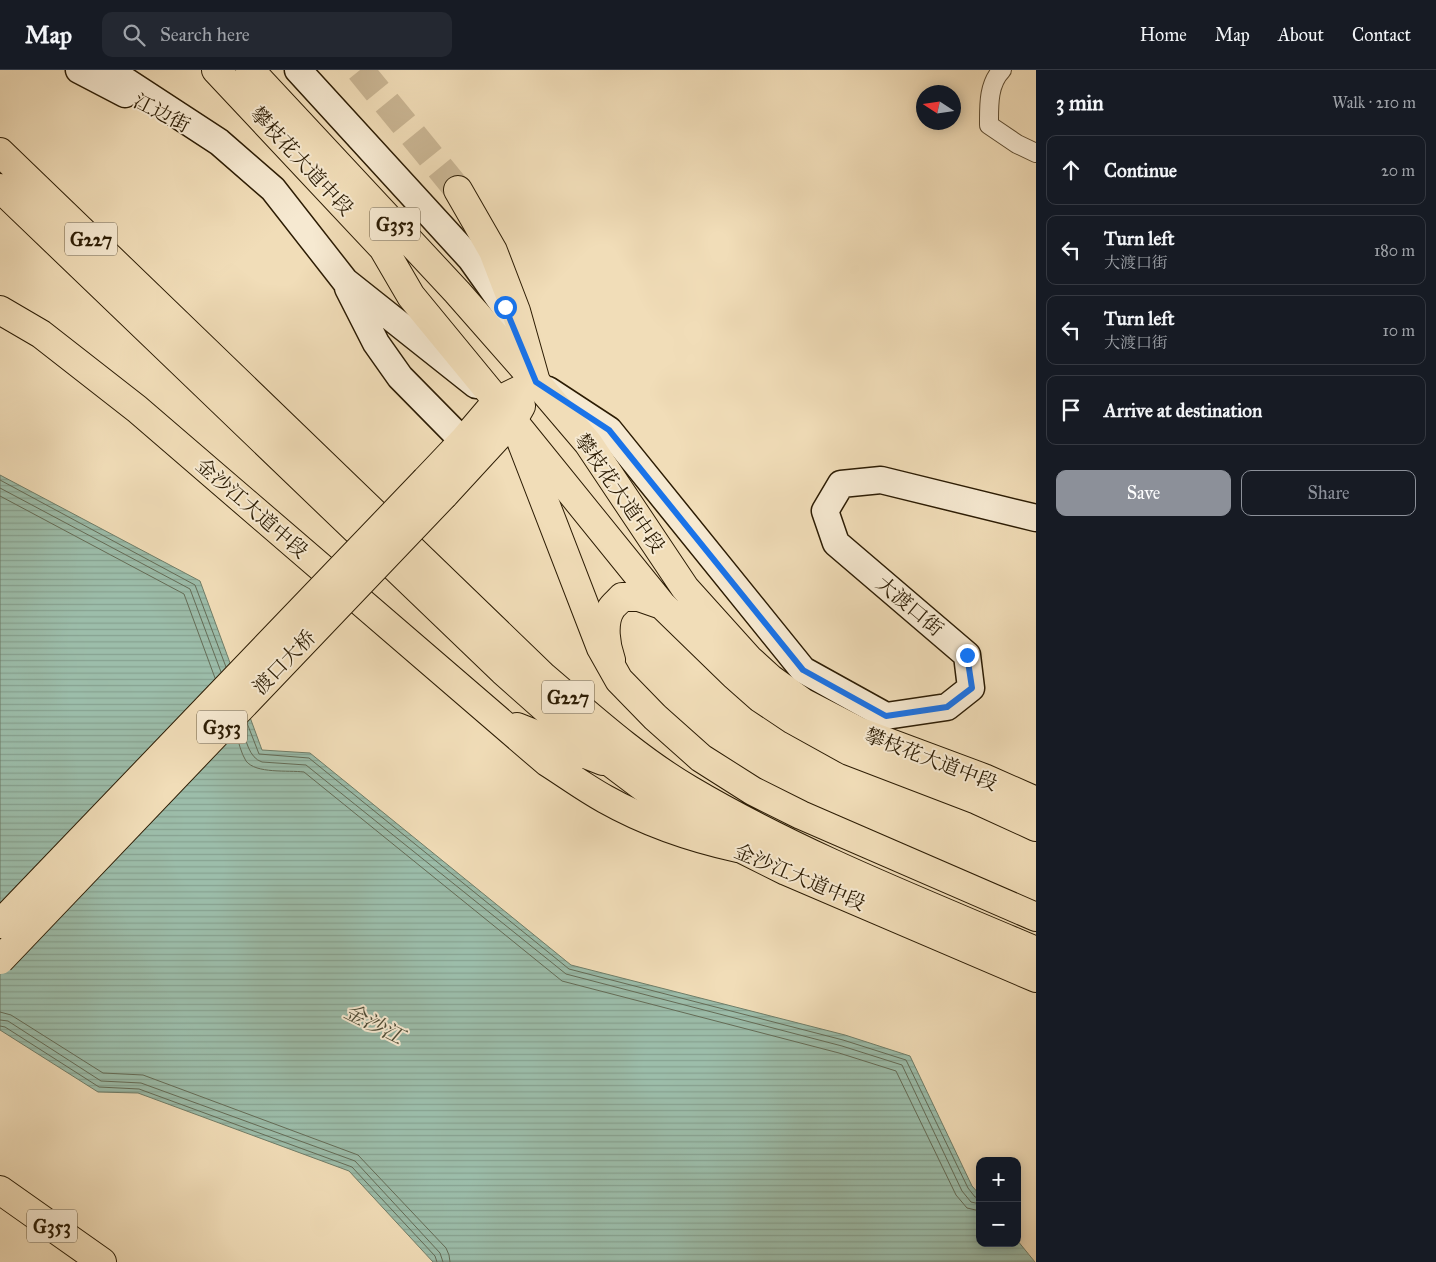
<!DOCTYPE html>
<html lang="en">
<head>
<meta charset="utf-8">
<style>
  :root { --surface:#171b24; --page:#242831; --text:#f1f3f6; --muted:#9ea1a6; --line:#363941; --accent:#8c9099 }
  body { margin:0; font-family:"IM FELL Great Primer","Noto Serif SC",serif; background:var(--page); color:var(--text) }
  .controls { position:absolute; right:15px; bottom:15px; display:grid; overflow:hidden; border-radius:10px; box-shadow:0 2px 12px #0003 }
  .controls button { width:45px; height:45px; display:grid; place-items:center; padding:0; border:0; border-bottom:1px solid var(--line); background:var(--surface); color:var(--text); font:25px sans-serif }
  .compass { position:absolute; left:916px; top:15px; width:45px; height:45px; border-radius:50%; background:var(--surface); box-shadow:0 2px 12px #0003; rotate:282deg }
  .stop { position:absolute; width:15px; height:15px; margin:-11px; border:4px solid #1a73e8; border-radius:50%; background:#fff }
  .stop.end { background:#1a73e8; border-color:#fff; box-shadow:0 1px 5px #0008 }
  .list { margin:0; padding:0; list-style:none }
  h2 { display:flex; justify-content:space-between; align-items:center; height:65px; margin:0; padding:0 20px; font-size:21px }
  h2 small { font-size:16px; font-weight:400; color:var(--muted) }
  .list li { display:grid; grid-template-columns:32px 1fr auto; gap:15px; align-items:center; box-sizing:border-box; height:70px; margin:0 10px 10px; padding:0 10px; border:1px solid var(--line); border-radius:10px }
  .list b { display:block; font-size:19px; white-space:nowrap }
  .list p { margin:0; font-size:16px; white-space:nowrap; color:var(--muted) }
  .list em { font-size:16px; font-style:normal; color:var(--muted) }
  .actions { display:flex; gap:10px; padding:15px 20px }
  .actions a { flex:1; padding:11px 0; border:1px solid var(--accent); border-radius:10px; text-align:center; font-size:18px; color:var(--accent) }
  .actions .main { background:var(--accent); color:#fff }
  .icon { flex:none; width:28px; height:28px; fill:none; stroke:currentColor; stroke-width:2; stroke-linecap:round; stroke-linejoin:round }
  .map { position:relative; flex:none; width:1036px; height:1192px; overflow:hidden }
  header { display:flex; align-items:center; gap:30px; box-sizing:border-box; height:70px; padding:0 25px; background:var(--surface); border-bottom:1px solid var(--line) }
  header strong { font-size:24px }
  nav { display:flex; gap:28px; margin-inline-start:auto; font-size:18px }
  .search { width:350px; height:45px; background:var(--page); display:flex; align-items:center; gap:12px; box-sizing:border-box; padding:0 18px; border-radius:10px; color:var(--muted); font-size:19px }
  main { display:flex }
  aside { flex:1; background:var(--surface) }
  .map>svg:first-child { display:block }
  .water { fill:url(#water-rules); stroke:#6f7d68 }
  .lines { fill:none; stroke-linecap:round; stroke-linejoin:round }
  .shore { stroke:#646c57; stroke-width:1 }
  .primary-tunnel { stroke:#cab694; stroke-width:28; stroke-dasharray:28 14; stroke-linecap:butt }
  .street-casing { stroke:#5d4c31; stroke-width:20 }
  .secondary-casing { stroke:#2c1c04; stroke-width:29 }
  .primary-casing { stroke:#2c1c04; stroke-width:30 }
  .highway-casing { stroke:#2c1c04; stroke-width:30 }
  .street { stroke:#f6e9d1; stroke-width:18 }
  .secondary { stroke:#f6e9d1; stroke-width:26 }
  .primary { stroke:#f1ddb8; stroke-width:28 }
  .highway { stroke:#f1ddb8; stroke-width:28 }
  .highway-bridge-casing { stroke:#2c1c04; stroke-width:30; stroke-linecap:butt }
  .highway-bridge { stroke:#f1ddb8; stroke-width:28 }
  .route { stroke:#1a73e8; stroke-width:6 }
  .labels { text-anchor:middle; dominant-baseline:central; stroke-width:4; stroke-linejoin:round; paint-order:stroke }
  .shield { fill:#f6e9d1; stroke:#695a42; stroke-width:1 }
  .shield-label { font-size:19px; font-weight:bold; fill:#2c1c04 }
  .street-label { font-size:20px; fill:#2c1c04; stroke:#f6e9d1 }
  .water-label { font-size:21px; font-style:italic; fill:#4e4c36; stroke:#f6e9d1 }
</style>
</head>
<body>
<header>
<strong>Map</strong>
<div class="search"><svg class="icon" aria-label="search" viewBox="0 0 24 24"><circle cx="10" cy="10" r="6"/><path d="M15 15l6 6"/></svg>Search here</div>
<nav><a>Home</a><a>Map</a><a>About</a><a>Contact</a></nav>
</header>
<main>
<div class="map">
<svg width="1036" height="1192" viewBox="0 0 1036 1192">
  <defs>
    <pattern id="water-rules" width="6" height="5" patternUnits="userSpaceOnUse" patternTransform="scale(1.25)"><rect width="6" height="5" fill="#9cbdaa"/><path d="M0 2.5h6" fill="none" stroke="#87a291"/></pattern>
  </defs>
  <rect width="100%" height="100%" fill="#f1ddb8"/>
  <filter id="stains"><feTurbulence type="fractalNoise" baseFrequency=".004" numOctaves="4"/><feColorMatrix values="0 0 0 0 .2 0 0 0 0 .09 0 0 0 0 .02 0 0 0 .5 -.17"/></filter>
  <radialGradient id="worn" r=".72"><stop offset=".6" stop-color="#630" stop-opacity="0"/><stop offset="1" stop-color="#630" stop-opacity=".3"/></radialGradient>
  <path class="water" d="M0 405 200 511 262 680 310 683 571 895 845 965 910 986 972 1116 980 1125V1173H1017V1170L1035 1192H433L349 1101 138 1023 98 1022 0 960Z"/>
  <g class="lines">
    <path class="shore" d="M0 410 195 515 226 597
      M0 418 190 519 221 602
      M0 426 184 524 215 608
      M247 653 259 684 309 688 569 899 843 970 906 990 968 1118 975 1127 980 1128
      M242 658C246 670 249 688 262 692L306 695 566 904 842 976 902 995 962 1121 971 1132 980 1134
      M236 664C239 673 241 683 246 691 256 704 288 700 304 702L562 911 839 983 896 1001 956 1125 967 1138 980 1141
      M0 942 11 945 103 1003 143 1005 358 1085 446 1178 449 1185 450 1192
      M0 950 8 951 101 1011 141 1013 355 1091 440 1183 443 1192
      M0 956 5 957 99 1017 139 1019 352 1097 435 1186 437 1192"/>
    <path class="primary-tunnel" d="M360 0 458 120"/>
    <defs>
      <path id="street" d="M1002 0C988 14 989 36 989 55L1017 74 1036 83"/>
      <path id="secondary" d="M79 0 125 24
        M109 0 219 72 273 119 345 211 476 315
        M298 0 471 189 505 237 511 250
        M348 218 376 273 400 307 463 371
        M548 320 609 360 803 600 886 646 947 637 971 618 967 585 836 473 825 441 841 414 881 410 1036 448"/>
      <path id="primary" d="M458 120 493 181 516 241 536 312 588 373 685 518 749 589 771 609 804 633 858 661 984 708 1036 731
        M0 240 41 264 137 339 547 692C566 704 585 718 605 729 646 752 692 768 738 778
        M518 357 662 535 734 605 760 628 793 650 849 681 977 730 1036 757
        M611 590C606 576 602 553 611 539 613 535 619 531 622 527H639L662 535
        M517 657 603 691"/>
      <path id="highway" d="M216 0 383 178 411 226 513 350 601 578 619 610 655 647 701 688 753 721 801 745 1036 847
        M250 0 457 222 536 312
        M0 82 544 607C591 647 637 689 690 720 800 785 919 831 1036 881
        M0 118 503 601 582 671 647 720 742 779 786 801 1036 908
        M426 410 463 371 497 331 536 312
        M444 425 513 350 521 336
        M0 1120 102 1192"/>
    </defs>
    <use href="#street" class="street-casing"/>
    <use href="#secondary" class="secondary-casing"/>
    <use href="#primary" class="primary-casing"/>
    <use href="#highway" class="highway-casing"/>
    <use href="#street" class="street"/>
    <use href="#secondary" class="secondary"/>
    <use href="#primary" class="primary"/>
    <use href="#highway" class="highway"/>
    <defs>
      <path id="highway-bridge" d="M0 854 426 410
        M0 890 444 425"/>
    </defs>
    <use href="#highway-bridge" class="highway-bridge-casing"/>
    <use href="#highway-bridge" class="highway-bridge"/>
  </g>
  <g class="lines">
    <path class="route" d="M505 237 536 312 609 360 803 600 886 646 947 637 972 618 967 585"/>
  </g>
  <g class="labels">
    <g class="shield">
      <rect x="370" y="137.5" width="50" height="33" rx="4"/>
      <rect x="65" y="152.5" width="52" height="33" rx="4"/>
      <rect x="542" y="610.5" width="52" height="33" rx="4"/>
      <rect x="197" y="640.5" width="50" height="33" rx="4"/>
      <rect x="27" y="1139.5" width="50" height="33" rx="4"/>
    </g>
    <g class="shield-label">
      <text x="395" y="154">G353</text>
      <text x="91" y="169">G227</text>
      <text x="568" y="627">G227</text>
      <text x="222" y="657">G353</text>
      <text x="52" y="1156">G353</text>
    </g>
    <g class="street-label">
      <text transform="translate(162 43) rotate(27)">江边街</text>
      <text transform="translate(302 91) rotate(47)">攀枝花大道中段</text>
      <text transform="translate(620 423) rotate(55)">攀枝花大道中段</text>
      <text transform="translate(252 438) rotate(41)">金沙江大道中段</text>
      <text transform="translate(910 536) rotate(40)">大渡口街</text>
      <text transform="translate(284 592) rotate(-46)">渡口大桥</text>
      <text transform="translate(931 689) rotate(21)">攀枝花大道中段</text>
      <text transform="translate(800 807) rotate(23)">金沙江大道中段</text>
    </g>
    <g class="water-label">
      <text transform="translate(374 954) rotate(27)">金沙江</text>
    </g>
  </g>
  <rect width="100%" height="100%" filter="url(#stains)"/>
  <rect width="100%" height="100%" fill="url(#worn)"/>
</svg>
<div class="controls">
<button>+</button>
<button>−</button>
</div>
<svg class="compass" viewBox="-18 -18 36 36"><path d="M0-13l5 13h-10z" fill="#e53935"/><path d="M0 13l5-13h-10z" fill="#9ea1a6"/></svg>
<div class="stop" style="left:505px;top:237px"></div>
<div class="stop end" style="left:967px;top:585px"></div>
</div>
<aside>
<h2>3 min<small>Walk · 210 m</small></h2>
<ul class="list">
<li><svg class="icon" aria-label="ahead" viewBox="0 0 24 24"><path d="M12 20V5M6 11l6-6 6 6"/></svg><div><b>Continue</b></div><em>20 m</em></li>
<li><svg class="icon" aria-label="left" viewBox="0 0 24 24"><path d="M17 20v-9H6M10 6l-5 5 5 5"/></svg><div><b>Turn left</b><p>大渡口街</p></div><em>180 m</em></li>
<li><svg class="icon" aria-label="left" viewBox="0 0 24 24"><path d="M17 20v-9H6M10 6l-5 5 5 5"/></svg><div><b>Turn left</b><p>大渡口街</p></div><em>10 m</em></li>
<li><svg class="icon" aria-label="arrive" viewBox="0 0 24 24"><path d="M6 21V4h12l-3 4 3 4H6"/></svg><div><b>Arrive at destination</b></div></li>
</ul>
<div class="actions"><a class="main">Save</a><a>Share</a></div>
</aside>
</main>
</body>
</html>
